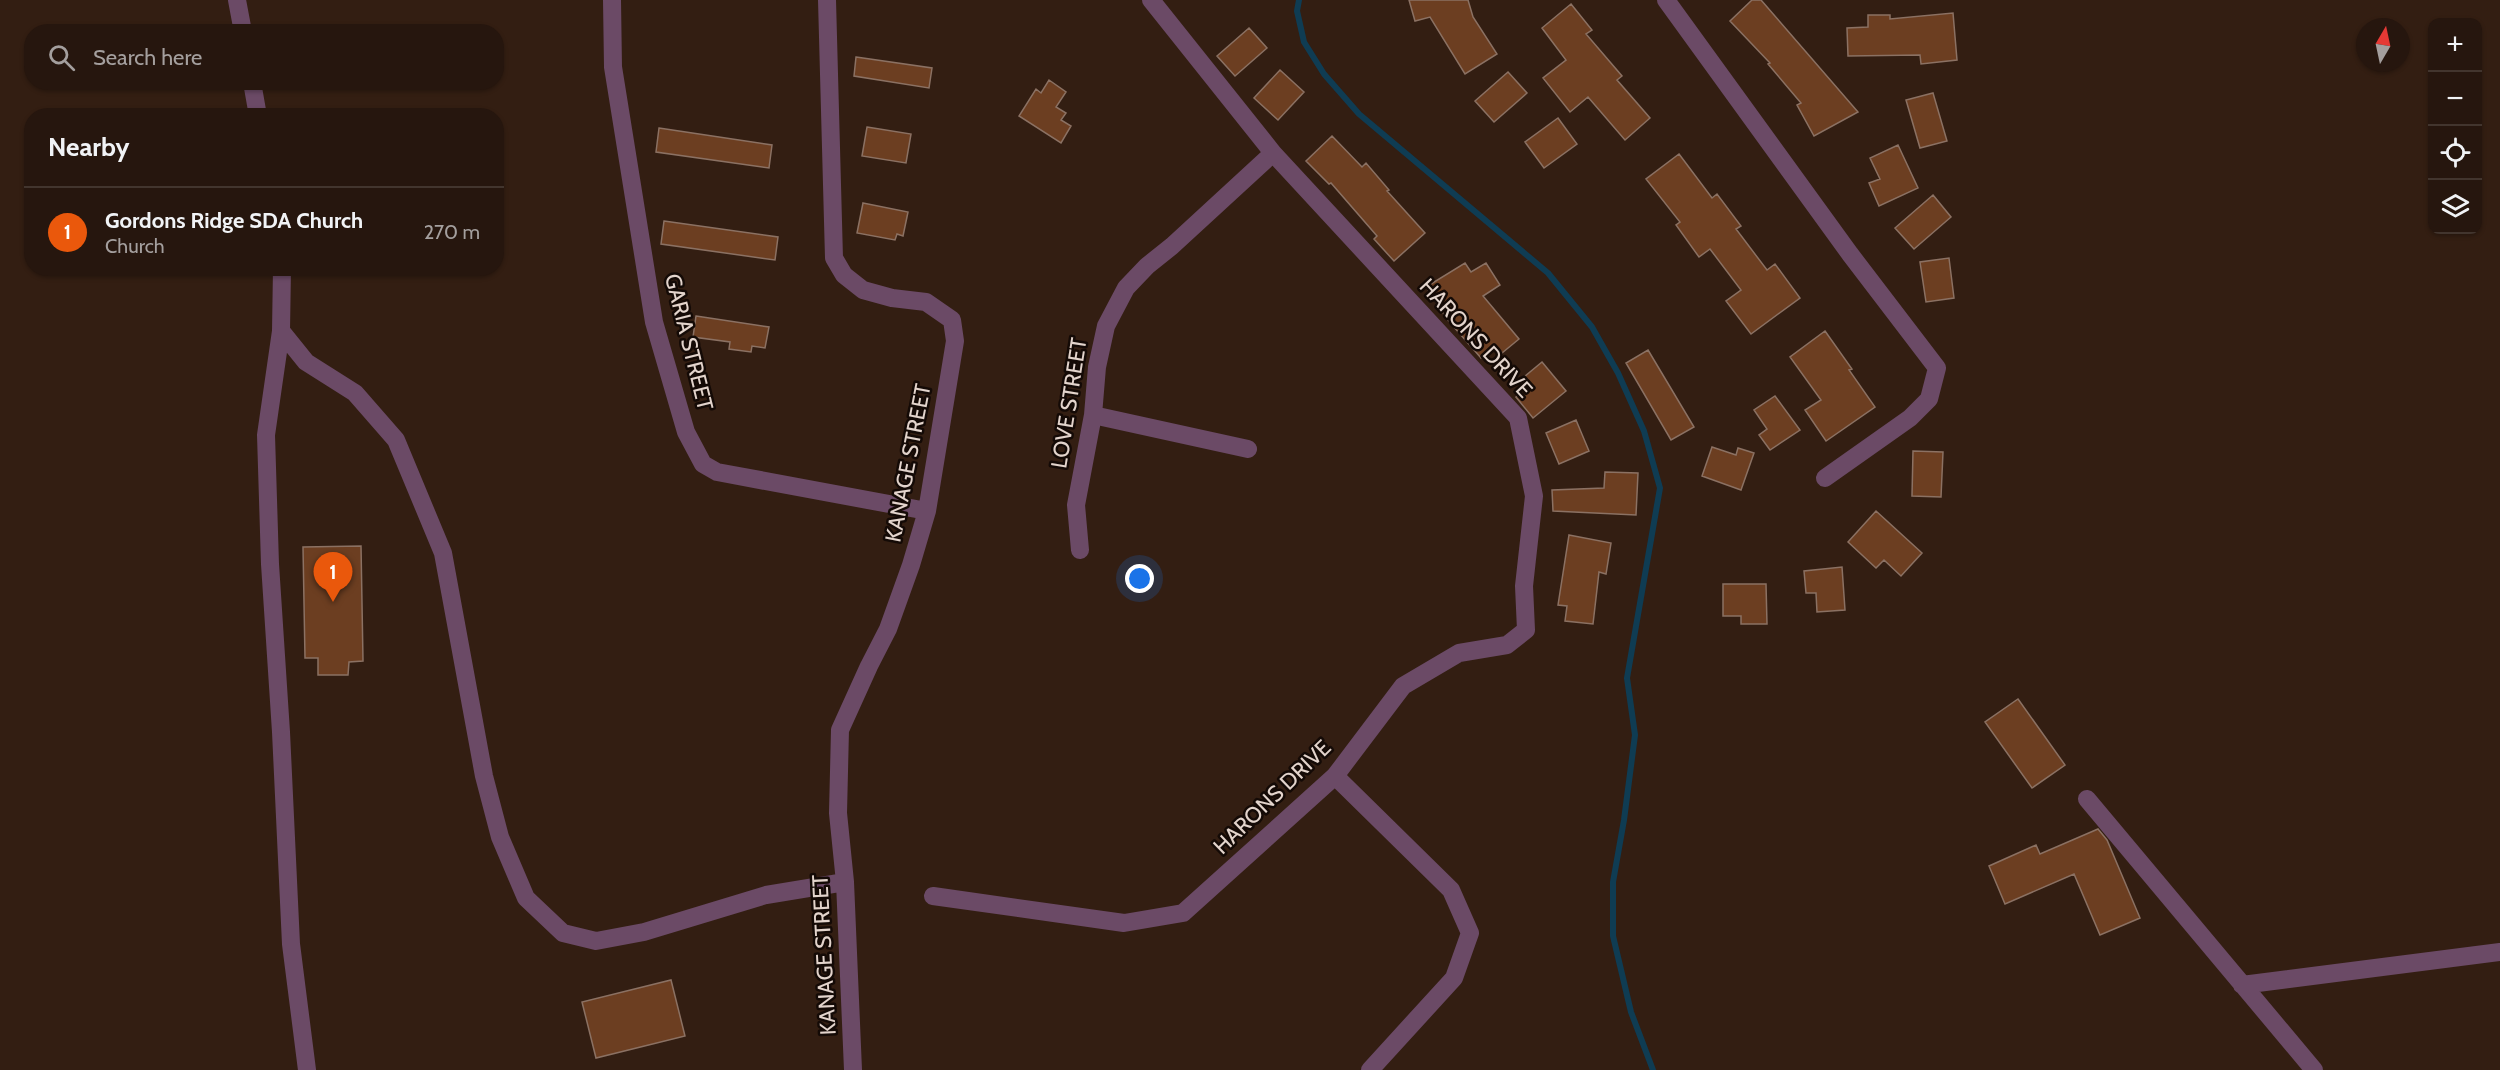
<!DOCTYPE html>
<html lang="en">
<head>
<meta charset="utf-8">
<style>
  :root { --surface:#26160e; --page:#2e1f17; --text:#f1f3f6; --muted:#a49f9e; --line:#42352e; --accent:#ea580c }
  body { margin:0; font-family:Cabin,sans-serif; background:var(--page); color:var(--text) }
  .controls { position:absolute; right:18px; top:18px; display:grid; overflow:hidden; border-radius:12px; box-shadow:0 2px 4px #0004 }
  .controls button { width:54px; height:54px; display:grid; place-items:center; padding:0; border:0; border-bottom:2px solid var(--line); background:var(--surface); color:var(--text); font:30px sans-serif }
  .compass { position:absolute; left:2356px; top:18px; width:54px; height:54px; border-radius:50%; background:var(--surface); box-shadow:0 2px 4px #0004; rotate:9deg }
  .you { position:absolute; left:1140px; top:579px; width:21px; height:21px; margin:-15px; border:4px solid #fff; border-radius:50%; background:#1a73e8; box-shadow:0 0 0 9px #1a73e833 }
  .badge { display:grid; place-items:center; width:39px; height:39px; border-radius:50%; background:var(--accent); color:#fff; font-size:20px; font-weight:700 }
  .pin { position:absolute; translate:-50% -50px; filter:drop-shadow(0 2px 3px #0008) }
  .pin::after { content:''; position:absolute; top:32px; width:21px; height:18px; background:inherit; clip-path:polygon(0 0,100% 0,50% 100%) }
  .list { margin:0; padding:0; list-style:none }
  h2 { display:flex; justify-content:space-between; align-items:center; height:78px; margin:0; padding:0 24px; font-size:26px }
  h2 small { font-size:20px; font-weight:400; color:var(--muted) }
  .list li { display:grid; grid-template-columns:39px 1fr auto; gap:18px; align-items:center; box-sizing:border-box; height:90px; padding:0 24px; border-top:2px solid var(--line) }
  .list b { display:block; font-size:22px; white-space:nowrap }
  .list p { margin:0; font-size:20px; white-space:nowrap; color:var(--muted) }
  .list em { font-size:20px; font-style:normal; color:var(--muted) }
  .icon { flex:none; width:33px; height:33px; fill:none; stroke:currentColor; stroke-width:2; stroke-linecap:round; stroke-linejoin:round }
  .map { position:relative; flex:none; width:2500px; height:1070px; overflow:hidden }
  .search { position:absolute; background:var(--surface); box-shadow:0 2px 4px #0004; left:24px; top:24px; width:480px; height:66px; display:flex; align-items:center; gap:15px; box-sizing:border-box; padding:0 21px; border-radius:24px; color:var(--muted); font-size:22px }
  .panel { position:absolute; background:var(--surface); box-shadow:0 2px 4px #0004; left:24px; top:108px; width:480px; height:168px; border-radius:24px }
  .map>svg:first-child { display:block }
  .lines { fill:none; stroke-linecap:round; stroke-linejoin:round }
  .stream { stroke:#0f3c53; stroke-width:6 }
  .building { fill:#6c3e21; stroke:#8b7163; stroke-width:1.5 }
  .street { stroke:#6b4a66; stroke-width:18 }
  .labels { text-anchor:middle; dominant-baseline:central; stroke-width:5; stroke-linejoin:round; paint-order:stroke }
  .street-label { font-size:22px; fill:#e3d4cc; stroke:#140a06 }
</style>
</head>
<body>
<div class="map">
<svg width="2500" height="1070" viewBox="0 0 2500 1070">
  <rect width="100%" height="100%" fill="#331e12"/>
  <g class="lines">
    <path class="stream" d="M1299 0 1297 11 1304 42 1324 74 1359 114 1548 273 1592 327 1618 373 1644 431 1660 488 1627 678 1635 735 1624 820 1613 882V936L1631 1012 1653 1070"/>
  </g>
  <path class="building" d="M1409 0H1468L1473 17 1497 54 1465 74 1430 17 1415 21Z
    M1752 0H1761L1858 112 1814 136 1797 105 1801 103 1768 64 1770 63 1730 21Z
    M1571 4 1592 30 1586 34 1622 76 1617 80 1650 118 1625 140 1588 97 1570 112 1543 78 1566 60 1542 28Z
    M1953 13 1957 60 1921 64 1920 55 1848 56 1847 28 1868 27V15H1890V19Z
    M1249 28 1267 48 1235 76 1217 56Z
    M856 57 932 68 929 88 854 76Z
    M1280 70 1304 92 1278 120 1254 98Z
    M1508 72 1527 93 1494 122 1475 101Z
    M1049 80 1066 92 1056 107 1066 113 1061 120 1071 126 1061 143 1019 116 1036 89 1041 93Z
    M1933 93 1947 141 1920 148 1906 100Z
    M1558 118 1577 144 1544 168 1525 142Z
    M867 127 911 134 906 163 862 156Z
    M659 128 772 145 769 168 656 152Z
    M1332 136 1362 167 1366 163 1389 190 1387 191 1425 233 1394 261 1374 239 1377 236 1331 183 1329 184 1306 161Z
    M1898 145 1918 188 1879 206 1869 183 1880 179 1870 158Z
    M1679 154 1712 198 1717 194 1741 226 1736 229 1767 270 1775 264 1800 298 1751 334 1726 301 1741 290 1710 249 1699 257 1676 225 1680 222 1646 179Z
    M1933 195 1951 217 1914 249 1895 228Z
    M863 203 908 212 903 236 897 234 895 240 857 233Z
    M664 221 778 237 775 260 661 244Z
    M1949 258 1954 298 1926 302 1920 262Z
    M1465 263 1471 272 1486 263 1500 285 1483 296 1519 339 1502 353 1496 346 1481 358 1447 319 1426 287Z
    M696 316 769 327 765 348 752 346 751 352 729 349 730 342 693 337Z
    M1825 331 1852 369 1849 370 1875 407 1826 441 1805 410 1821 400 1790 357Z
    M1648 350 1694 427 1671 440 1626 363Z
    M1542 362 1566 391 1533 418 1516 397 1531 384 1524 377Z
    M1775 396 1800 430 1770 450 1759 435 1767 429 1754 410Z
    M1576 420 1589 451 1559 464 1546 433Z
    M1712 447 1736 455 1738 448 1754 453 1741 490 1702 476Z
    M1913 451 1943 452 1941 497 1912 496Z
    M1605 472 1638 473 1636 515 1553 511 1552 490 1604 488Z
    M1876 511 1922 553 1901 576 1884 560 1876 568 1848 542Z
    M1569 535 1611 543 1606 574 1599 572 1593 624 1565 621 1567 606 1558 605Z
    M361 546 363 661 349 662 348 675H318V658H305L303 547Z
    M1842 567 1845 610 1817 612 1816 593H1806L1804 571Z
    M1723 584H1766L1767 624H1741V616H1723Z
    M2018 699 2065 765 2032 788 1985 722Z
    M2098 829 2107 840 2140 918 2100 935 2074 874 2005 904 1989 866 2036 845 2040 854Z
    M671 980 685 1036 596 1058 582 1002Z"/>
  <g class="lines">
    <path class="street" d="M237 0 243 32
      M612 0 613 67 654 322 686 432 703 464 717 472 927 511
      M827 0 834 258 844 275 863 290 892 298 926 302 952 320 955 341 927 511 911 565 888 629 869 666 840 730 838 813 845 882 853 1070
      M1666 0 1850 254 1937 368 1929 399 1910 418 1825 478
      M252 82 258 116
      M282 268 281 331 266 435 270 564 281 732 291 944 307 1070
      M281 331 306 362 355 393 396 440 443 553 484 776 500 837 526 898 563 933 596 941 644 932 766 895 845 882
      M1093 415 1248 449
      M1080 550 1076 505 1093 415 1097 367 1106 326 1126 288 1147 266 1172 246 1273 153
      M1335 776 1451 890 1470 933 1454 978 1370 1070
      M2087 799 2314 1070
      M933 896 1124 923 1183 913 1335 776 1403 686 1459 653 1507 645 1526 630 1524 586 1534 496 1518 418 1273 153 1151 0
      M2242 985 2500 952"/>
  </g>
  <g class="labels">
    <g class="street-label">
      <text transform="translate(1476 338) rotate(47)">HARONS DRIVE</text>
      <text transform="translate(689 342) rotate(76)">GARIA STREET</text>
      <text transform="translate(1069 403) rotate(-81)">LOVE STREET</text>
      <text transform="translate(908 463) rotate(-79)">KANAGE STREET</text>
      <text transform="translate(1272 797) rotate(-44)">HARONS DRIVE</text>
      <text transform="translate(824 955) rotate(-93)">KANAGE STREET</text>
    </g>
  </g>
</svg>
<div class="controls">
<button>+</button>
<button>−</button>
<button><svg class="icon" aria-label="locate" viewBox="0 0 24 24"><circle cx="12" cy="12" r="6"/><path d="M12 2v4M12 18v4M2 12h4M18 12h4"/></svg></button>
<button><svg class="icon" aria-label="layers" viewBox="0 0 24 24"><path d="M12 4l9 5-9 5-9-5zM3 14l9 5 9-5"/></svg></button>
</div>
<svg class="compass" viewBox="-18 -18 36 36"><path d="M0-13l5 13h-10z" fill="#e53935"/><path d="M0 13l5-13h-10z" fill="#a49f9e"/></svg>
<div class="you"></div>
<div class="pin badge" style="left:333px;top:602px">1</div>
<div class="search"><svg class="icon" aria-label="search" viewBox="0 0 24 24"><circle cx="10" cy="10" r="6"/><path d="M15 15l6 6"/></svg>Search here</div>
<section class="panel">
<h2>Nearby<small></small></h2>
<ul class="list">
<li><span class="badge">1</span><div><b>Gordons Ridge SDA Church</b><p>Church</p></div><em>270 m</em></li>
</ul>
</section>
</div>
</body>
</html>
